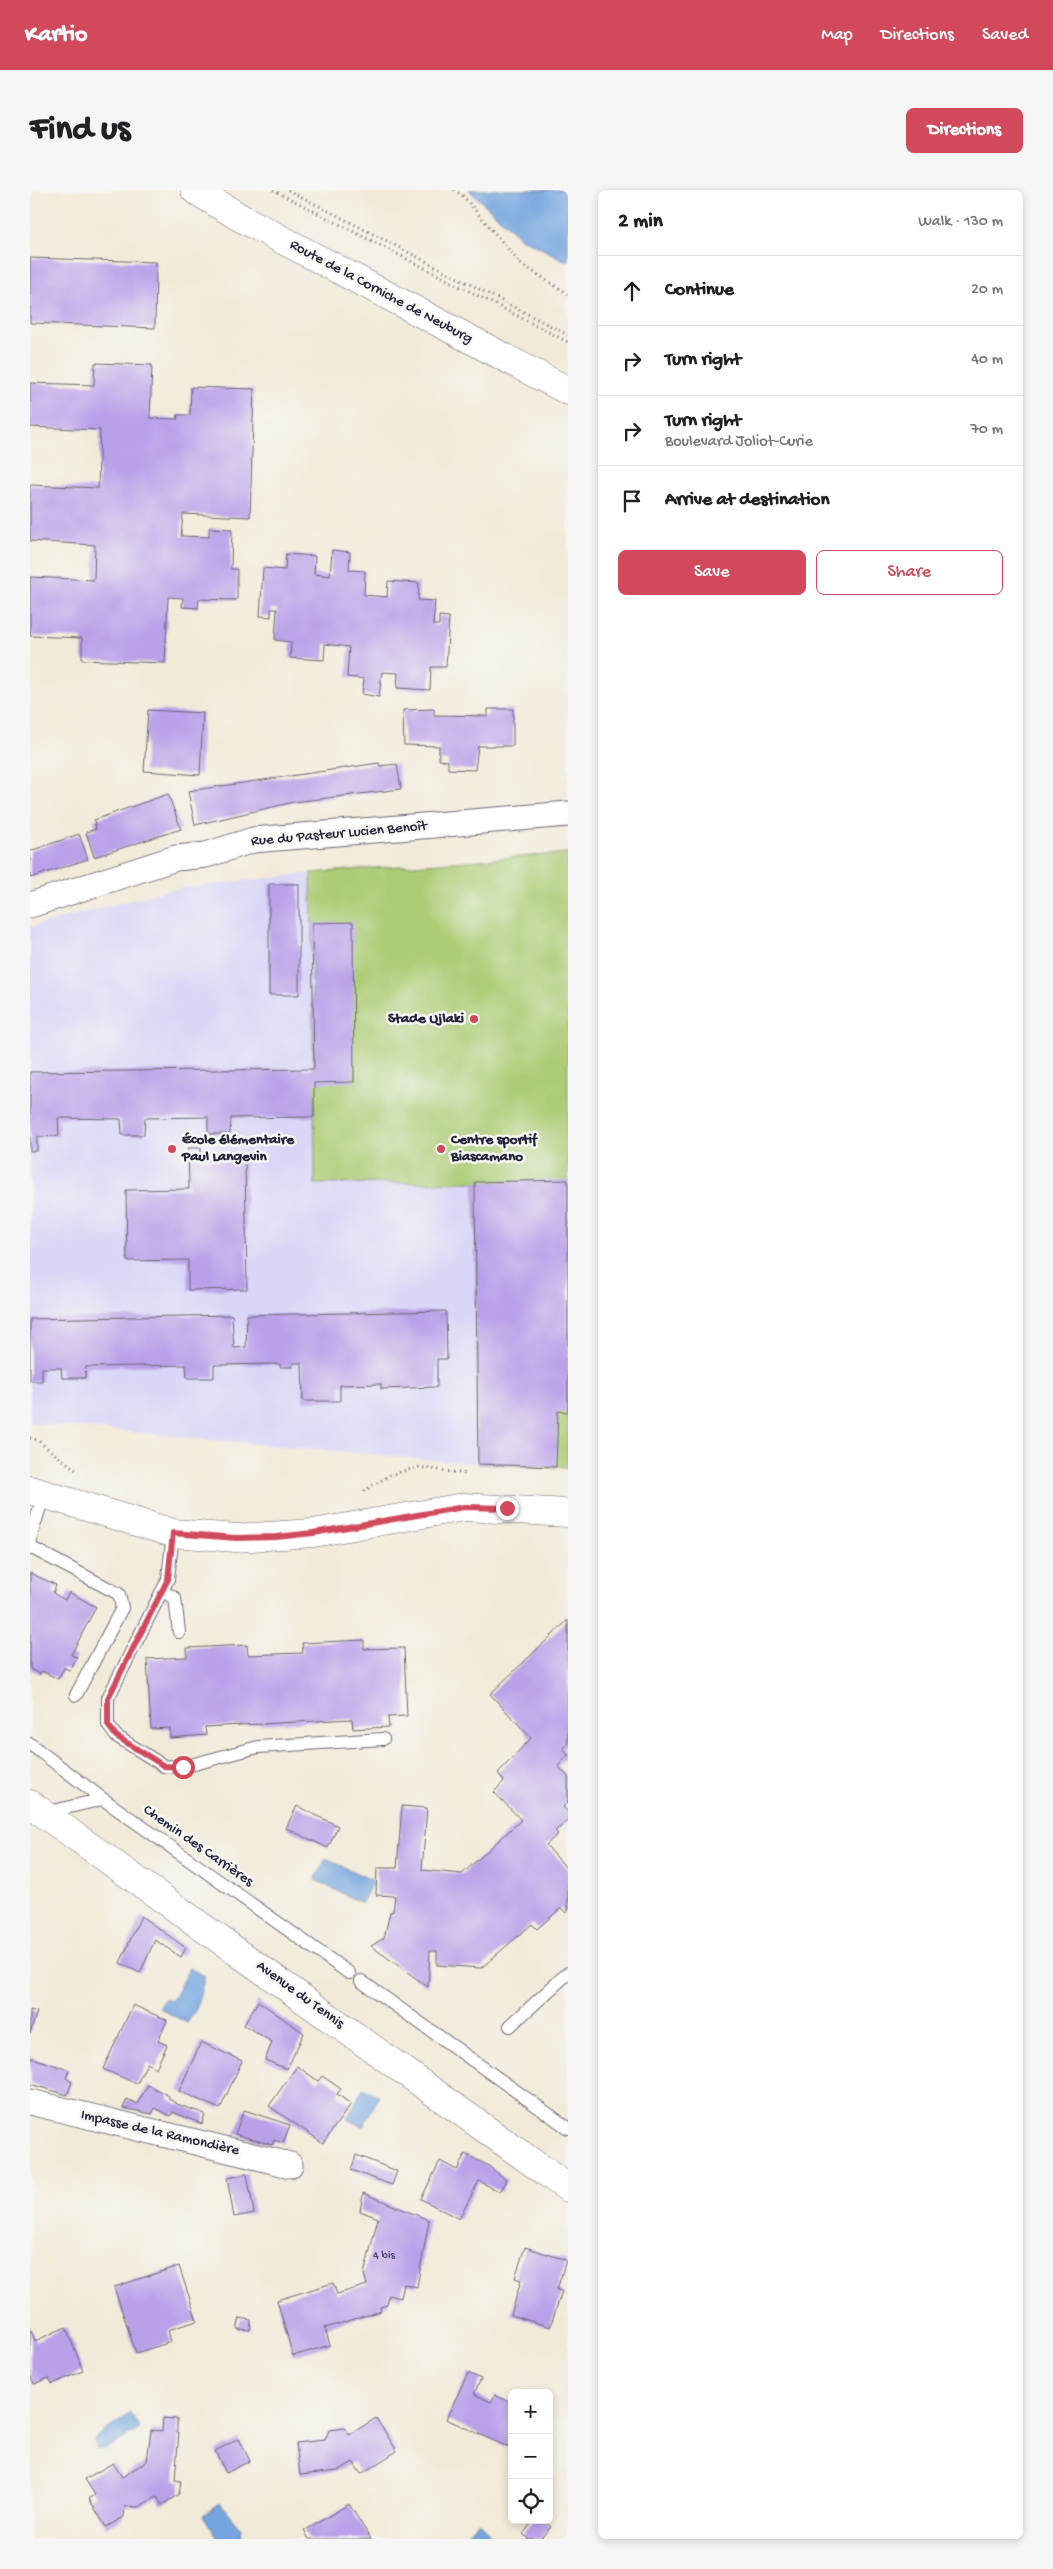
<!DOCTYPE html>
<html lang="en">
<head>
<meta charset="utf-8">
<style>
  :root { --surface:#fff; --page:#f6f6f6; --text:#202124; --muted:#757577; --line:#e0e0e0; --accent:#d1495b }
  body { margin:0; font-family:"Gochi Hand",sans-serif; background:var(--page); color:var(--text) }
  .controls { position:absolute; right:15px; bottom:15px; display:grid; overflow:hidden; border-radius:8px; box-shadow:0 2px 8px #0003 }
  .controls button { width:45px; height:45px; display:grid; place-items:center; padding:0; border:0; border-bottom:1px solid var(--line); background:var(--surface); color:var(--text); font:25px sans-serif }
  .stop { position:absolute; width:15px; height:15px; margin:-11px; border:4px solid #d1495b; border-radius:50%; background:#fff }
  .stop.end { background:#d1495b; border-color:#fff; box-shadow:0 1px 5px #0008 }
  .list { margin:0; padding:0; list-style:none }
  h2 { display:flex; justify-content:space-between; align-items:center; height:65px; margin:0; padding:0 20px; font-size:21px }
  h2 small { font-size:16px; font-weight:400; color:var(--muted) }
  .list li { display:grid; grid-template-columns:32px 1fr auto; gap:15px; align-items:center; box-sizing:border-box; height:70px; padding:0 20px; border-top:1px solid var(--line) }
  .list b { display:block; font-size:19px; white-space:nowrap }
  .list p { margin:0; font-size:16px; white-space:nowrap; color:var(--muted) }
  .list em { font-size:16px; font-style:normal; color:var(--muted) }
  .actions { display:flex; gap:10px; padding:15px 20px }
  .actions a { flex:1; padding:11px 0; border:1px solid var(--accent); border-radius:8px; text-align:center; font-size:18px; color:var(--accent) }
  .actions .main { background:var(--accent); color:#fff }
  .icon { flex:none; width:28px; height:28px; fill:none; stroke:currentColor; stroke-width:2; stroke-linecap:round; stroke-linejoin:round }
  .map { position:relative; flex:none; width:538px; height:2349px; overflow:hidden; border-radius:8px }
  header { display:flex; align-items:center; gap:30px; box-sizing:border-box; height:70px; padding:0 25px; background:var(--accent); color:#fff }
  header strong { font-size:24px }
  nav { display:flex; gap:28px; margin-inline-start:auto; font-size:18px }
  .intro { display:flex; align-items:center; justify-content:space-between; box-sizing:border-box; height:120px; padding:0 30px }
  h1 { margin:0; font-size:35px }
  .button { padding:12px 22px; border-radius:8px; background:var(--accent); color:#fff; font-size:18px; font-weight:700 }
  main { display:flex; gap:30px; padding:0 30px }
  aside { flex:1; background:var(--surface); border-radius:8px; box-shadow:0 2px 8px #0003 }
  .map>svg:first-child { display:block }
  .built { fill:#d9d6f7 }
  .green { fill:#accc74; stroke:#677758 }
  .water { fill:#74a5df; stroke:#4b648d }
  .building { fill:#baa0e9 }
  .lines { fill:none; stroke-linecap:round; stroke-linejoin:round }
  .service-casing { stroke:#6b6872; stroke-width:14 }
  .minor-casing { stroke:#6b6872; stroke-width:27 }
  .tertiary-casing { stroke:#6b6872; stroke-width:29 }
  .secondary-casing { stroke:#6b6872; stroke-width:29 }
  .path { stroke:#6b6872; stroke-width:3; stroke-dasharray:1 4; stroke-linecap:butt }
  .service { stroke:#fff; stroke-width:12 }
  .minor { stroke:#fff; stroke-width:25 }
  .tertiary { stroke:#fff; stroke-width:28 }
  .secondary { stroke:#fff; stroke-width:28 }
  .route { stroke:#d1495b; stroke-width:6 }
  .poi-dot { fill:#d1495b; stroke:#f6f6f2; stroke-width:2 }
  .labels { text-anchor:middle; dominant-baseline:central; stroke-width:5; stroke-linejoin:round; paint-order:stroke }
  .number-label { font-size:12px; fill:#484266 }
  .street-label { font-size:15px; fill:#22223b; stroke:#f6f6f2 }
  .poi-label { font-size:15px; font-weight:bold; fill:#22223b; stroke:#f6f6f2; text-anchor:start }
</style>
</head>
<body>
<header>
<strong>Kartio</strong>
<nav><a>Map</a><a>Directions</a><a>Saved</a></nav>
</header>
<div class="intro"><h1>Find us</h1><a class="button">Directions</a></div>
<main>
<div class="map">
<svg width="538" height="2349" viewBox="0 0 538 2349">
  <rect width="100%" height="100%" fill="#f6f6f2"/>
  <filter id="ink" filterUnits="userSpaceOnUse"><feTurbulence type="fractalNoise" baseFrequency=".02" numOctaves="2"/><feDisplacementMap in="SourceGraphic" scale="10" xChannelSelector="R" yChannelSelector="G"/><feConvolveMatrix kernelMatrix="1 2 1 2 8 2 1 2 1" color-interpolation-filters="sRGB"/></filter>
  <filter id="wash" filterUnits="userSpaceOnUse"><feTurbulence type="fractalNoise" baseFrequency=".0096" numOctaves="4" result="noise"/><feDisplacementMap in="SourceGraphic" scale="20" xChannelSelector="R" yChannelSelector="G"/><feGaussianBlur stdDeviation="1.12" result="paint"/><feColorMatrix in="noise" values="0 0 0 0 0 0 0 0 0 0 0 0 0 0 0 0 0 1.4 0 .05"/><feComposite in="paint" operator="in"/></filter>
  <g filter="url(#wash)">
    <rect width="100%" height="100%" fill="#f2ead8"/>
    <path class="built" d="M281 683 286 994 445 992 448 1274 0 1233V737L143 699Z"/>
    <path class="green" d="M538 663V1278L448 1274 445 992 285 994 281 683Z"/>
    <path class="water" d="M439 0H538V72L491 48Z
      M296 1668 343 1691 332 1713 285 1690Z
      M159 1778 175 1786 166 1819 157 1833 129 1818 135 1808 142 1811Z
      M333 1898 349 1906 333 1937 317 1929Z
      M101 2223 110 2239 76 2259H67L64 2249Z
      M190 2313 211 2339 212 2349H188L173 2325Z
      M448 2331 460 2343 455 2349H431Z"/>
    <g id="blocks">
      <path class="building" d="M0 68 126 72 125 138 0 133Z
        M65 173 122 175 120 228 148 229 147 225H160L161 197 224 199 220 327 153 324 151 346 179 347V338L202 339 201 379H207V410L169 409 168 418 152 417 153 408 138 407 135 473 52 470V448L0 446V387L64 390 65 355 0 351V295L68 298 70 240 0 237V193L64 195Z
        M302 360 320 362 319 380 335 381 334 405 357 407 358 391 389 393 388 410 405 411 403 435H409V426L419 427 416 477H401L400 500 367 498 368 483 352 482 349 507 332 504 334 489 317 487 319 457 295 454 294 470 278 469 260 468 261 452 245 450 247 419H241V427L230 426 233 378 255 380 256 364 285 366 284 384 300 386Z
        M404 519V525L458 526V519H483V556H448L445 580 418 579V571L409 570V556L374 555 373 520Z
        M118 520 173 523 170 585 114 581Z
        M349 573 350 576 367 574 371 599 264 612 165 635 158 601Z
        M138 604 151 639 64 667 56 642 66 639 64 630Z
        M49 644 58 669 0 688V661Z
        M239 694H269V805H239Z
        M323 732 324 892 284 893V927L201 928 200 944H178V927L115 928 114 945H92L91 929 28 928 29 946 7 947V961H0V882L284 879 282 733Z
        M158 958H171V970L215 969 217 1099 158 1100V1070L97 1071 96 1000 159 999Z
        M538 990V1222L528 1221 526 1277 448 1274 445 992Z
        M416 1121 417 1169H407V1197L351 1199V1194L310 1195V1211H273L272 1173H263L262 1177H250V1174L184 1175V1188H157L156 1175 56 1177 55 1188H32L31 1178H12V1191H0V1129L202 1125 204 1158 216 1157 217 1125Z
        M0 1383 26 1395 23 1403 35 1410 39 1402 66 1417 41 1465 47 1467 40 1480 34 1478 28 1489 12 1481 10 1484 0 1479Z
        M538 1430V1553L533 1559 538 1565 528 1576 538 1587V1612L533 1617 538 1622V1631L525 1641 528 1644 516 1655 538 1680V1721L536 1723 531 1718 507 1739 502 1734 451 1778 407 1775V1761H400L398 1797 341 1756 354 1748 360 1722 363 1721 365 1706 346 1705 347 1678H367L372 1616 397 1618 392 1680 432 1684 491 1630 464 1602 474 1591 468 1583 501 1548 460 1504Z
        M334 1450V1459L374 1458 377 1526 358 1527 359 1537 323 1539 322 1529 175 1537 176 1545 140 1548V1538L121 1539 117 1469 157 1467V1458L217 1455 218 1465 273 1463 272 1453Z
        M267 1616 308 1636 298 1658 256 1638Z
        M111 1726 156 1758 151 1767 125 1750 110 1783 90 1773Z
        M228 1811 274 1843 257 1879 235 1870 242 1852 214 1835Z
        M103 1815 137 1830 128 1851 137 1855 126 1878 117 1873 107 1894 73 1879Z
        M0 1820 7 1822 0 1844Z
        M171 1852 212 1871 190 1919 149 1901Z
        M0 1867 39 1880 36 1888 42 1892 37 1905 0 1894Z
        M267 1876 288 1891 292 1886 311 1899 307 1904 321 1914 293 1953 239 1916Z
        M118 1895 139 1906V1909L147 1914 175 1924 172 1934 143 1922 141 1926 125 1918 122 1924 93 1918 97 1909 107 1914Z
        M214 1920 260 1935 253 1953 244 1950 242 1955 205 1944Z
        M435 1964 457 1975 477 1990 470 2002 449 1991 429 2029 391 2009 410 1971 427 1980Z
        M326 1965 367 1981 362 1995 321 1980Z
        M217 1984 224 2023 204 2027 197 1988Z
        M333 2003 399 2030 387 2097 374 2094 371 2108 359 2105 357 2115 350 2117 351 2121 295 2138 300 2155 263 2166 247 2110 303 2093 307 2104 337 2095 334 2084 348 2028 330 2021Z
        M495 2057 536 2070 527 2100 532 2101 520 2137 481 2125 491 2090 485 2088Z
        M149 2076 167 2131 138 2140 141 2152 106 2163 84 2097Z
        M210 2128 221 2130 220 2140 207 2139Z
        M0 2137 5 2151 36 2137 53 2181 22 2194 19 2188 4 2194 0 2185Z
        M438 2183 451 2189 444 2204 461 2212 465 2205 482 2213V2259L416 2229Z
        M133 2228 147 2229V2242H149L145 2290 151 2291 149 2304 132 2315 127 2307 108 2317 95 2316 94 2327 76 2337 59 2309 65 2305 55 2289 83 2273 92 2287 117 2271 121 2240 132 2241Z
        M346 2228 367 2261 331 2284 323 2272 308 2281 270 2285 266 2253 295 2250 299 2240 314 2238 319 2245Z
        M209 2249 220 2271 196 2283 185 2261Z
        M319 2314 341 2349H279L274 2341Z
        M504 2330H512L521 2337 510 2349H498L493 2344Z"/>
    </g>
  </g>
  <g filter="url(#ink)">
    <use href="#blocks" fill-opacity="0" stroke="#6b6872" stroke-width="1"/>
    <g class="lines">
      <defs>
        <path id="service" d="M14 1304 2 1343 0 1357 89 1404 92 1418 46 1505
          M143 1343 138 1389 78 1508V1535L86 1546 134 1576 153 1577 228 1557 353 1549
          M132 1401 145 1408 149 1442
          M0 1554 73 1609 319 1783
          M15 1623 73 1609
          M331 1791 538 1938
          M480 1836 538 1783"/>
        <path id="minor" d="M0 715 146 668 176 665 223 650 538 624
          M0 1912 260 1975"/>
        <path id="tertiary" d="M165 0 211 28 538 201
          M0 1614 538 1998"/>
        <path id="secondary" d="M0 1300 143 1343 206 1348 283 1343 434 1317 538 1323"/>
      </defs>
      <use href="#service" class="service-casing"/>
      <use href="#minor" class="minor-casing"/>
      <use href="#tertiary" class="tertiary-casing"/>
      <use href="#secondary" class="secondary-casing"/>
      <path class="path" d="M243 0 538 152
        M258 0 538 145
        M424 0 433 6 491 74 538 104
        M0 1248 7 1250 46 1280
        M334 1301 360 1285 388 1277 436 1284"/>
      <use href="#service" class="service"/>
      <use href="#minor" class="minor"/>
      <use href="#tertiary" class="tertiary"/>
      <use href="#secondary" class="secondary"/>
    </g>
  </g>
  <g class="lines" filter="url(#ink)">
    <path class="route" d="M153 1577 134 1576 86 1546 78 1535V1508L138 1389 143 1343 206 1348 246 1347 283 1343 434 1317 477 1318"/>
  </g>
  <g class="poi-dot">
    <circle cx="444" cy="829" r="5"/>
    <circle cx="142" cy="959" r="5"/>
    <circle cx="411" cy="959" r="5"/>
  </g>
  <g class="labels">
    <g class="number-label">
      <text x="354" y="2066">4 bis</text>
    </g>
    <g class="street-label">
      <text transform="translate(351 102) rotate(28)">Route de la Corniche de Neuburg</text>
      <text transform="translate(309 644) rotate(-5)">Rue du Pasteur Lucien Benoît</text>
      <text transform="translate(168 1656) rotate(35)">Chemin des Carrières</text>
      <text transform="translate(270 1805) rotate(36)">Avenue du Tennis</text>
      <text transform="translate(130 1943) rotate(13)">Impasse de la Ramondière</text>
    </g>
    <g class="poi-label">
      <text x="434" y="829" text-anchor="end">Stade Ujlaki</text>
      <text x="152" y="950">École élémentaire<tspan x="152" dy="17">Paul Langevin</tspan></text>
      <text x="421" y="950">Centre sportif<tspan x="421" dy="17">Biascamano</tspan></text>
    </g>
  </g>
</svg>
<div class="controls">
<button>+</button>
<button>−</button>
<button><svg class="icon" aria-label="locate" viewBox="0 0 24 24"><circle cx="12" cy="12" r="6"/><path d="M12 2v4M12 18v4M2 12h4M18 12h4"/></svg></button>
</div>
<div class="stop" style="left:153px;top:1577px"></div>
<div class="stop end" style="left:477px;top:1318px"></div>
</div>
<aside>
<h2>2 min<small>Walk · 130 m</small></h2>
<ul class="list">
<li><svg class="icon" aria-label="ahead" viewBox="0 0 24 24"><path d="M12 20V5M6 11l6-6 6 6"/></svg><div><b>Continue</b></div><em>20 m</em></li>
<li><svg class="icon" aria-label="right" viewBox="0 0 24 24"><path d="M7 20v-9h11M14 6l5 5-5 5"/></svg><div><b>Turn right</b></div><em>40 m</em></li>
<li><svg class="icon" aria-label="right" viewBox="0 0 24 24"><path d="M7 20v-9h11M14 6l5 5-5 5"/></svg><div><b>Turn right</b><p>Boulevard Joliot-Curie</p></div><em>70 m</em></li>
<li><svg class="icon" aria-label="arrive" viewBox="0 0 24 24"><path d="M6 21V4h12l-3 4 3 4H6"/></svg><div><b>Arrive at destination</b></div></li>
</ul>
<div class="actions"><a class="main">Save</a><a>Share</a></div>
</aside>
</main>
</body>
</html>
